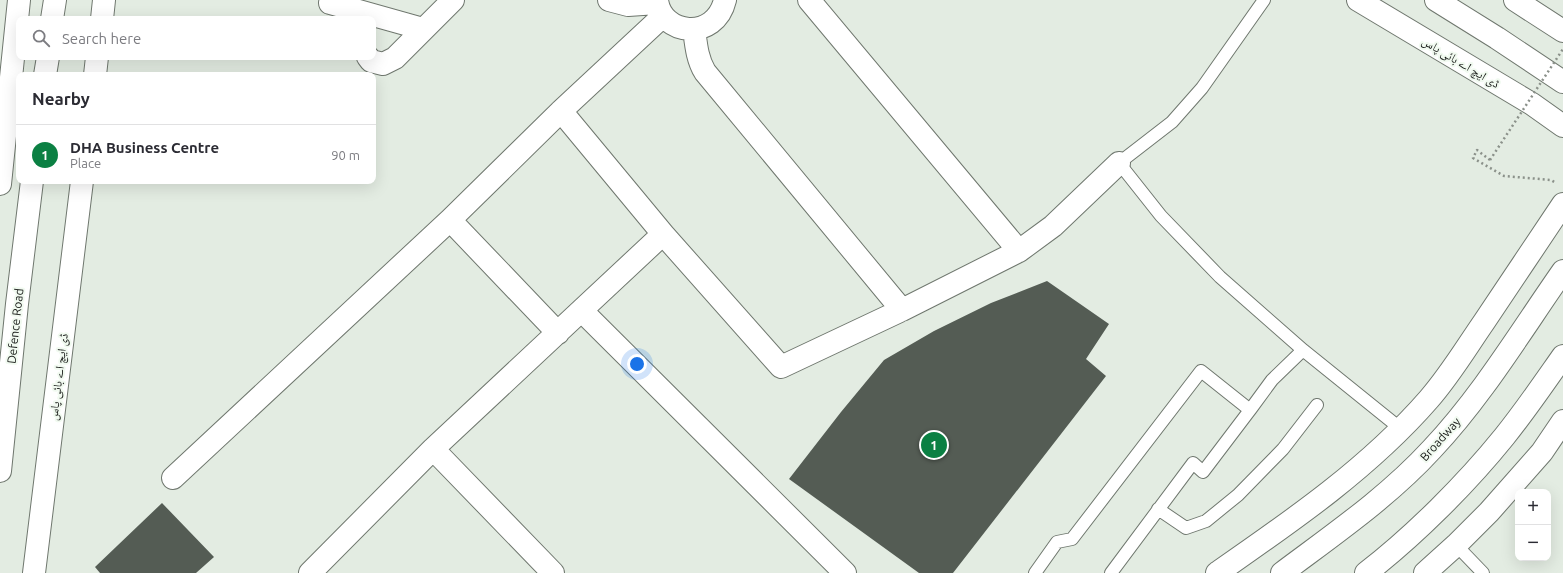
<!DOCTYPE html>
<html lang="en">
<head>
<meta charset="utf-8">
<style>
  :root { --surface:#fff; --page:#f7f7f7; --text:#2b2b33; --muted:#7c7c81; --line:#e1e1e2; --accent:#0b8043 }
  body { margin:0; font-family:Ubuntu,"Noto Naskh Arabic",sans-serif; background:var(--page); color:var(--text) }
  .controls { position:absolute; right:12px; bottom:12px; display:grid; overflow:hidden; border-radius:8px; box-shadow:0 4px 16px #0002 }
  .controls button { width:36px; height:36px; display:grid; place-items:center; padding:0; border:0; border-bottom:1px solid var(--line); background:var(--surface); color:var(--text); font:20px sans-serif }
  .you { position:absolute; left:637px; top:364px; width:14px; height:14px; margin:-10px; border:3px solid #fff; border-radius:50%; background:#1a73e8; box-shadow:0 0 0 6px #1a73e833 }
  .badge { display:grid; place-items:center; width:26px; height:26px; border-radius:50%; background:var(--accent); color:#fff; font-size:13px; font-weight:700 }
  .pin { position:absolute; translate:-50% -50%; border:2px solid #fff; box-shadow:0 1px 4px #0006 }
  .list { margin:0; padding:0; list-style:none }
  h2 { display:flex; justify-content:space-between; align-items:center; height:52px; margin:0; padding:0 16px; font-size:17px }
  h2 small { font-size:13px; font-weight:400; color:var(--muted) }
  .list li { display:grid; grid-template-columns:26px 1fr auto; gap:12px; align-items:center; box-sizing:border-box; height:60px; padding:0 16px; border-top:1px solid var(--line) }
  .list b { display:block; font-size:15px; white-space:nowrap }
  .list p { margin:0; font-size:13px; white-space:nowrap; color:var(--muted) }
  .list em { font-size:13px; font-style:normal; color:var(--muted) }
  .icon { flex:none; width:22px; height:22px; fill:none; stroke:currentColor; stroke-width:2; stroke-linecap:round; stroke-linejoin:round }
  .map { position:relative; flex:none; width:1563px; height:573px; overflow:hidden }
  .search { position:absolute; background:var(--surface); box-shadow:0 4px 16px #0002; left:16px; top:16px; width:360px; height:44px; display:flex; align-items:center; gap:10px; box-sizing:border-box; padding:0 14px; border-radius:8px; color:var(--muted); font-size:15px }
  .panel { position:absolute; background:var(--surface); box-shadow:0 4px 16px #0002; left:16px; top:72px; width:360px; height:112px; border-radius:8px }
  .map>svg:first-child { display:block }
  .building { fill:#545c54 }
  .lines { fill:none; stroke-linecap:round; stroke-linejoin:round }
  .lane-casing { stroke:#6f776e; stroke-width:14 }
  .street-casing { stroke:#6f776e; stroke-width:24 }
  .secondary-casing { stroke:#6f776e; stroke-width:24 }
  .primary-casing { stroke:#6f776e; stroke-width:24 }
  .highway-casing { stroke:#6f776e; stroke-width:24 }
  .path { stroke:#8b918a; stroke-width:2.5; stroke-dasharray:2 3; stroke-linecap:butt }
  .lane { stroke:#fff; stroke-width:12 }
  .street { stroke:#fff; stroke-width:22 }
  .secondary { stroke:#fff; stroke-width:22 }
  .primary { stroke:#fff; stroke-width:22 }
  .highway { stroke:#fff; stroke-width:22 }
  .path-bridge { stroke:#8b918a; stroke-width:2.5; stroke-dasharray:2 3; stroke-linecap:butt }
  .labels { text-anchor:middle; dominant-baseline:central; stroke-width:4; stroke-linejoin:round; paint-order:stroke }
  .street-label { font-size:12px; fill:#161916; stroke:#f1faf0 }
</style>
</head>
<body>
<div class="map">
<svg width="1563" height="573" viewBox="0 0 1563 573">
  <rect width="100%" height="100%" fill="#e3ece2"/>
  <path class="building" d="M1047 281 1109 324 1086 359 1106 376 953 573H919L789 479 841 412 884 360 934 331 991 303Z
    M162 503 214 557 196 573H100L95 567Z"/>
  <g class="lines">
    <defs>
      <path id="lane" d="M1264 0 1202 88 1172 122 1119 163 1161 216 1220 277 1303 350
        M1250 410 1272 380 1303 350 1401 429
        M1158 509 1186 528 1206 521 1238 495 1283 449 1317 405
        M1456 545 1483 573
        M1035 573 1057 542 1072 539 1201 371 1250 410 1203 472 1193 463 1111 573"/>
      <path id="street" d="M609 0 628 5 657 3
        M657 0C661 35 715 42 725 0
        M809 0 1019 251
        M330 3 423 29
        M694 29C696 44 697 59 705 72L902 310
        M368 57 371 61 383 64 395 58 453 0
        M561 111 663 234
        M450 220 561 111 663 16
        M582 311 845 573
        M433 449 553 573
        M173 478 450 220 558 333
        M310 573 433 449 663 234 781 367 902 310 1019 251 1053 226 1119 163
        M1217 573C1292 521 1369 468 1429 399 1450 375 1466 348 1484 322 1510 283 1537 243 1563 204
        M1425 573 1456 545 1489 512 1542 452 1563 421"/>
      <path id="secondary" d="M1358 0 1532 104 1563 126
        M52 19 55 0
        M102 19 104 0
        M45 75 48 57
        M95 75 97 57
        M0 184 19 0
        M0 471 17 304 32 181
        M34 573 82 181"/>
      <path id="primary" d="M1282 573C1334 534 1388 497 1432 449 1482 396 1521 331 1563 271
        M1366 573C1414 536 1466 484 1504 437 1525 411 1544 383 1563 356"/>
      <path id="highway" d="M1436 0 1497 38 1563 82
        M1515 0 1563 31"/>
    </defs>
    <use href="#lane" class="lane-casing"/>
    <use href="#street" class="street-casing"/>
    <use href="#secondary" class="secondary-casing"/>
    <use href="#primary" class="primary-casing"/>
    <use href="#highway" class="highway-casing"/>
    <path class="path" d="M1490 160 1477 150 1473 158 1504 176 1551 180 1556 183"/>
    <use href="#lane" class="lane"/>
    <use href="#street" class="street"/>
    <use href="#secondary" class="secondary"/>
    <use href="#primary" class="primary"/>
    <use href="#highway" class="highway"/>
    <path class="path-bridge" d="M1490 160 1563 49"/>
  </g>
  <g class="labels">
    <g class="street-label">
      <text transform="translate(1461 62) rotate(31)">ڈی ایچ اے بائی پاس</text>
      <text transform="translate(15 326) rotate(-84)">Defence Road</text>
      <text transform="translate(58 377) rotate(-83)">ڈی ایچ اے بائی پاس</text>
      <text transform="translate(1440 439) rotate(-48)">Broadway</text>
    </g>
  </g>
</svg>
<div class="controls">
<button>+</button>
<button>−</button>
</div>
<div class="you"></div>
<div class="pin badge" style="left:934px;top:445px">1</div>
<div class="search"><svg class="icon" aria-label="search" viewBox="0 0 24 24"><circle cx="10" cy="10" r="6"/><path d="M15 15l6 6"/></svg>Search here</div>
<section class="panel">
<h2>Nearby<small></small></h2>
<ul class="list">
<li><span class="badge">1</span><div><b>DHA Business Centre</b><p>Place</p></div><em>90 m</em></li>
</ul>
</section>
</div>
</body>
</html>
